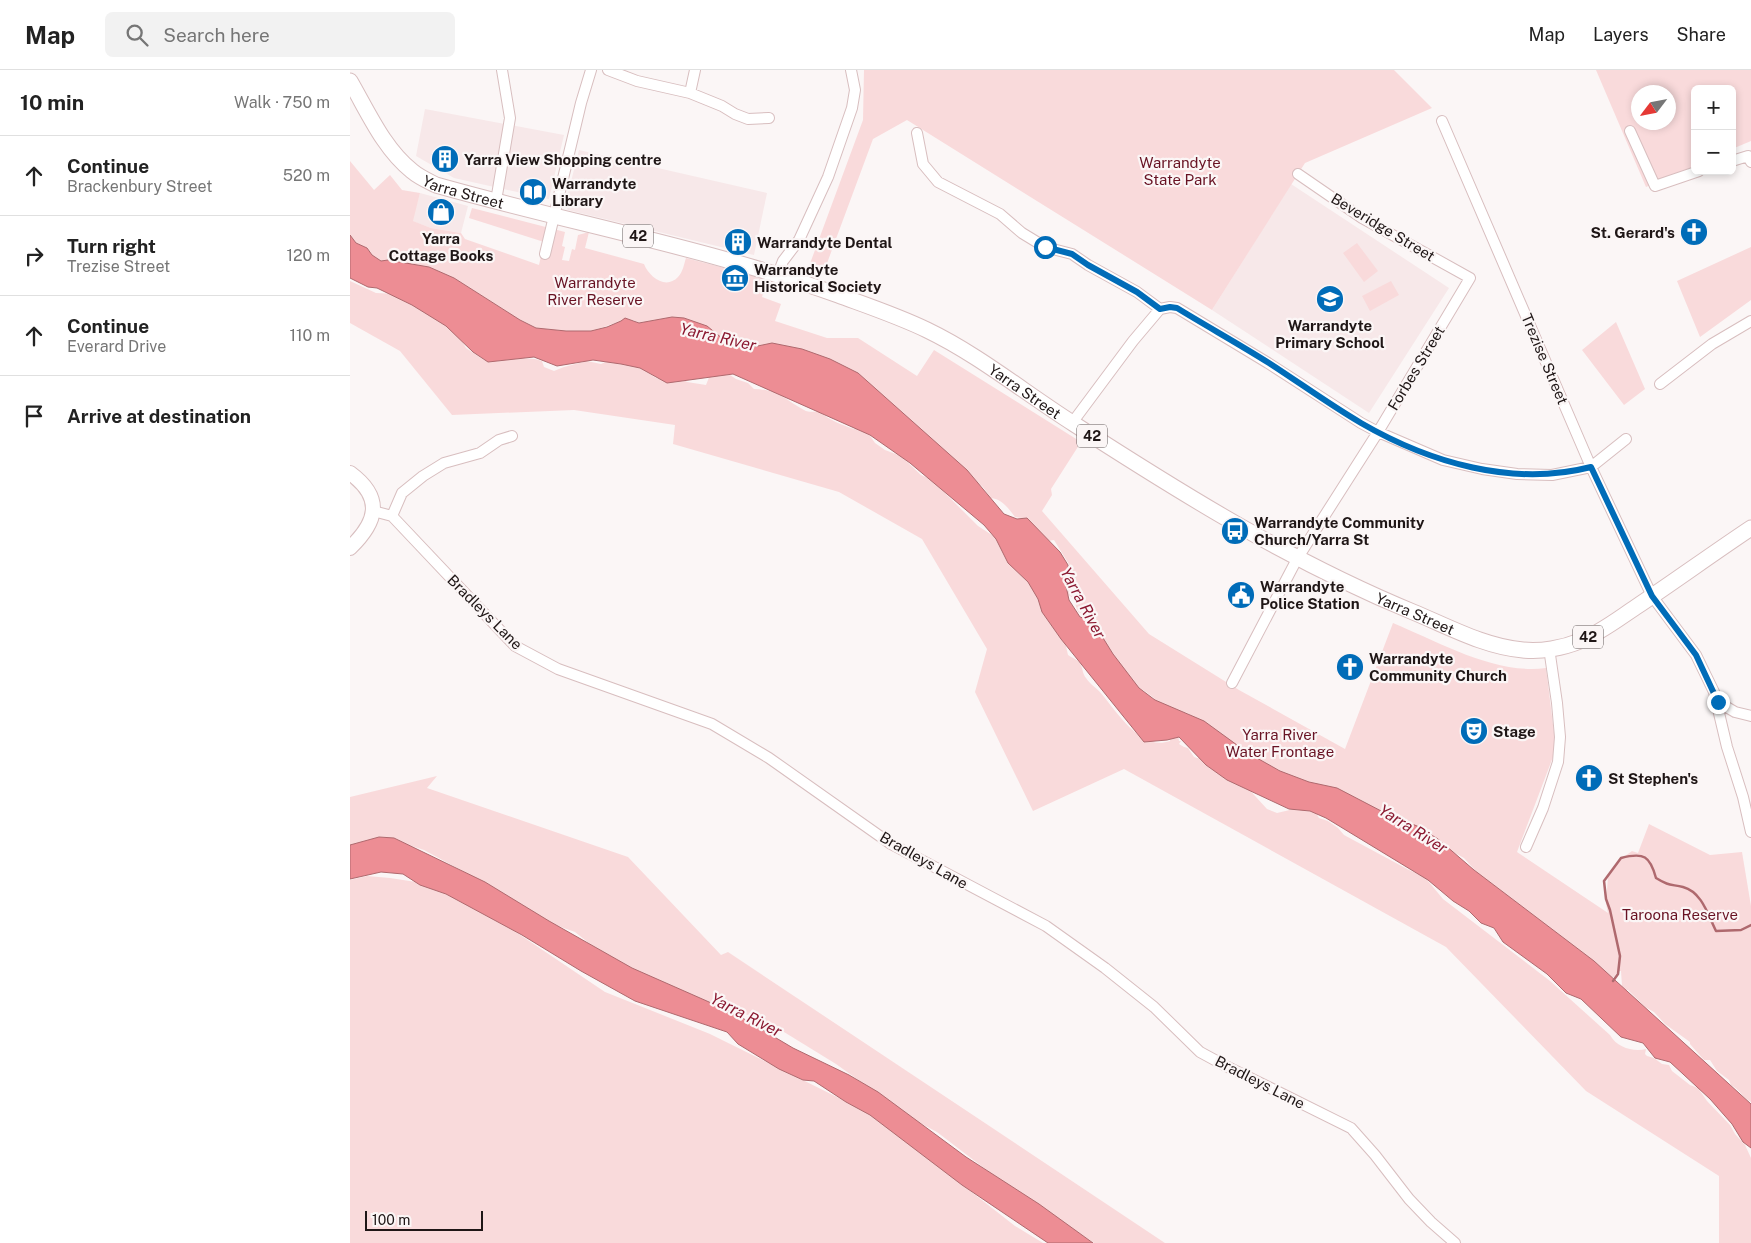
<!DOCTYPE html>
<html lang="en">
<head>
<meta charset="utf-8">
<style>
  :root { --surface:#fff; --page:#f2f2f2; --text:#222; --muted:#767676; --line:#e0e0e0 }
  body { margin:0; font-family:"Public Sans",sans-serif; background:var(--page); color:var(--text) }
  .controls { position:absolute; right:15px; top:15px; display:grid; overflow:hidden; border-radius:8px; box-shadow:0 2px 8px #0003 }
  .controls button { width:45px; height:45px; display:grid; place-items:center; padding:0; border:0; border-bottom:1px solid var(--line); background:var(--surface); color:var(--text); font:25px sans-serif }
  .compass { position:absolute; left:1281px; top:15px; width:45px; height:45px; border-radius:50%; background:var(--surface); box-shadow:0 2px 8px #0003; rotate:238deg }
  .scale { position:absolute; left:15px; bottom:12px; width:118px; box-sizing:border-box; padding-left:5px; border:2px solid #1f1616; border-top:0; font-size:14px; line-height:18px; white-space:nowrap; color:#1f1616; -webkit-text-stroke:4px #fbf6f6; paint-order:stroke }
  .stop { position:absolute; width:15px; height:15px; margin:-11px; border:4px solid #006cb8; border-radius:50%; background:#fff }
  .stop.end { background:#006cb8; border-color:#fff; box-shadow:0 1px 5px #0008 }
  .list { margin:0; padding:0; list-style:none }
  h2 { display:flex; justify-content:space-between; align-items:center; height:65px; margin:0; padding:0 20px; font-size:21px }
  h2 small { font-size:16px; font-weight:400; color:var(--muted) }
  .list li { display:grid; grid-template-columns:32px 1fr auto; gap:15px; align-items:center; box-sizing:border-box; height:80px; padding:0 20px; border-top:1px solid var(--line) }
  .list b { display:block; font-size:19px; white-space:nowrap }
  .list p { margin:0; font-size:16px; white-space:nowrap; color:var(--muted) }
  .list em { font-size:16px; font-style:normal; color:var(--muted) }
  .icon { flex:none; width:28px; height:28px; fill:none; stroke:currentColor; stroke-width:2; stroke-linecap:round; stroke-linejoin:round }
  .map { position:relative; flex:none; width:1401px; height:1173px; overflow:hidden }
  header { display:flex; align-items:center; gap:30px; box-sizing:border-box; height:70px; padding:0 25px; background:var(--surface); border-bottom:1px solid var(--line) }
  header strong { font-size:24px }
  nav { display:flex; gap:28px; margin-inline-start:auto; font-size:18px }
  .search { width:350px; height:45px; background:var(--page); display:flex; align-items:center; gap:12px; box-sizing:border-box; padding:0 18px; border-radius:8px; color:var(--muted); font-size:19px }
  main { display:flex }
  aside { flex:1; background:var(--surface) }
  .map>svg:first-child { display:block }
  .built { fill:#f7e8e9 }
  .green { fill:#f9dadb; fill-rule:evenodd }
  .water { fill:#ed8d94; stroke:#af696e }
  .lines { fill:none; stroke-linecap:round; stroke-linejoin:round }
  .stream { stroke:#af696e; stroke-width:2.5 }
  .minor-casing { stroke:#d8bebf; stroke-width:12 }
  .secondary-casing { stroke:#d8bebf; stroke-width:16 }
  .primary-casing { stroke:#d8bebf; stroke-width:17 }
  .minor { stroke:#fff; stroke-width:10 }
  .secondary { stroke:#fff; stroke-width:14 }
  .primary { stroke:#fff; stroke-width:15 }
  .route { stroke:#006cb8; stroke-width:6 }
  .labels { text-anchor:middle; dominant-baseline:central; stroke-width:4.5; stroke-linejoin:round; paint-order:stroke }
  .shield { fill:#fbf6f6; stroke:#615959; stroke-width:1 }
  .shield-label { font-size:14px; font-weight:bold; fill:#1f1616 }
  .poi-label { font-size:15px; font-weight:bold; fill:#1f1616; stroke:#fbf6f6; text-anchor:start }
  .park-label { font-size:15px; fill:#681223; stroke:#fbf6f6 }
  .street-label { font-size:15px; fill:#1f1616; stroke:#fbf6f6 }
  .water-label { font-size:16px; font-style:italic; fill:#8b1931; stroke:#fbf6f6 }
</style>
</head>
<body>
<header>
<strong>Map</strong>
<div class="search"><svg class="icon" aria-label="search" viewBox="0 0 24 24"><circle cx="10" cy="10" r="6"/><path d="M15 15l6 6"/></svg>Search here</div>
<nav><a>Map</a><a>Layers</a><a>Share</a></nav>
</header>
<main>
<aside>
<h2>10 min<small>Walk · 750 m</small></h2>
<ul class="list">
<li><svg class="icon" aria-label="ahead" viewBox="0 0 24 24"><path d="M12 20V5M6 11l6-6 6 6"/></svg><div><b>Continue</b><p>Brackenbury Street</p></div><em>520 m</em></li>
<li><svg class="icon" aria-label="right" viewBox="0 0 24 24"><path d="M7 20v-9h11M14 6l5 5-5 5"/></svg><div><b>Turn right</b><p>Trezise Street</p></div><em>120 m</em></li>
<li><svg class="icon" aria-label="ahead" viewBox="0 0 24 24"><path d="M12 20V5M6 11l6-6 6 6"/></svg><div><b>Continue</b><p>Everard Drive</p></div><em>110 m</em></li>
<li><svg class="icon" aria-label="arrive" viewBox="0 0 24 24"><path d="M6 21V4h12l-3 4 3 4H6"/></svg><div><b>Arrive at destination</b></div></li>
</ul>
</aside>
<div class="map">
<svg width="1401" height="1173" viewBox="0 0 1401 1173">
  <rect width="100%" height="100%" fill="#fbf6f6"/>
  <path class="built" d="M75 39 214 65 199 129 104 108 66 86Z
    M229 80 417 123 404 185 218 140 215 135Z
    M941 114 1099 218 1019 343 862 240Z
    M70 123 118 136 111 163 81 158 62 151Z"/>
  <path class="green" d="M514 0H1044L1082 38 955 93 862 240 557 50 523 69 473 204 458 199 513 50Z
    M1246 0H1401V71L1382 79V19H1345V96L1296 117ZM1288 22H1318V52H1288Z
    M0 91 24 120 40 105 52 120 70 123 63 151 81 158 111 163 115 169 189 195 194 172 119 148 122 138 215 162 212 176 215 177 212 190 219 191 222 179 225 180 228 165 239 162 235 178 294 194C299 207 316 220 328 207 333 202 334 194 336 188L378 199 375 212 390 217 395 203 417 212 412 227 431 234 425 251 477 268H508L567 306 584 280 731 372 701 419 702 425 692 441 799 564 889 620 995 679 1043 553C1089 572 1145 605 1196 598L1206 679 1167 782 1258 843 1256 834 1258 806 1271 789 1282 781 1288 783 1299 754 1360 785 1392 782 1401 836V1032C1393 1028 1389 1019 1381 1015L1379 1010 1367 1001 1360 990H1354L1340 974V972L1315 954 1304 942 1295 937 1278 920H1274L1272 916 1271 901H1268L1264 907H1261L1132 808 1114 788 1003 729 990 720H983L933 704 928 699 923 698 914 694 906 687 898 683 891 676 877 670 867 661 837 643 819 640 805 634 804 628 793 620 778 618 760 579 736 545 728 542 723 528 717 524 718 521 722 516C717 510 715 502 720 496L704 470 698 471 672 448 665 447C659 439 652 429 641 428L632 416 400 276V274C393 270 389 274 383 277L357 256 334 248 322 247 289 253 283 250 271 251 242 261H216L186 258 170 250 104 208 79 197 38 190 31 191 21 185 17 178 6 173 0 165Z
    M1007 173 1028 201 1014 212 993 183Z
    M1401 177V230L1350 267 1327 211Z
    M0 211 26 223 47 224 107 263 116 278 134 290 141 291 166 288 185 289 192 291 194 297 204 301 214 297 237 291 251 294 260 290 277 288 306 308 316 311 333 309 337 312 356 315 360 305 377 303 386 309 398 313 404 319C431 320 433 329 454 340 459 343 465 341 470 342 479 350 492 355 504 359L511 356 516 360 525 373 535 380 551 386 571 405 582 410 628 456 645 467 682 515 700 554 715 572 718 585C722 588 727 589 730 593 733 598 732 603 736 608 739 613 745 617 749 621 766 640 790 682 820 671L821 667 828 665 829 671H831L829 674 834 677 838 678 844 687 847 688 859 689 895 715 917 739 927 743 944 739 958 740 966 743 969 748 978 751 988 758 994 765 1059 800 1077 808 1078 811 1093 829 1200 911 1260 965C1267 978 1284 982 1296 979L1295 984 1297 986 1304 988 1312 994 1319 995 1322 1001 1340 1015 1348 1018 1357 1031 1380 1055 1385 1064 1395 1075 1401 1088V1173H1369V1106L1236 1021 1096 877 774 699 683 741 625 622 637 579 572 469 489 422 323 374 325 355 224 340 102 345 50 281 0 253Z
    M1041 211 1049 225 1020 241 1012 226Z
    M1266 252 1295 319 1274 335 1232 280Z
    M87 706 77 718 278 787 371 885 378 882 815 1173H744L643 1105 587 1062 564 1050 486 994 434 962 408 949 380 938 342 926 294 907 245 878 225 862 194 851 155 828 118 804 74 780 34 767 0 778V727Z
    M17 806 40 808 79 814 130 838 255 922 360 964 505 1036 527 1048 665 1156 693 1173H0V810Z"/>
  <path class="water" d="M0 165 6 173 17 178 22 185 31 191 38 190 79 197 104 208 170 250 186 258 216 261H241L257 257 271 251 275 248 289 253 322 247 334 248 357 256 383 277 388 273 396 272 403 277 422 273 452 279 480 289 508 303 617 400 654 444 667 449 677 448 710 482 718 495 719 508 716 516 719 530 730 547 739 550 745 555 763 584 789 618 805 630 854 651 898 683 930 701 959 712 987 718 1035 743 1067 756 1088 769 1124 800 1244 891 1401 1034V1078L1393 1072 1382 1054 1360 1029 1320 992 1305 988 1293 973 1271 967 1231 929 1216 923 1197 904 1153 872 1144 858 1131 853 1119 841 1103 831 1078 810 976 748 960 741 939 739 877 710 856 695 829 667 817 670 794 672 711 569 692 542 688 529 678 512 658 493 646 469 634 455 560 393 520 365 383 304 317 313 290 298 271 294 243 290 207 296 184 287 138 292 123 282 96 256 62 235 27 218 18 217 0 208Z
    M29 767 44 768 135 812 199 851 282 898 384 943 443 978 499 1005 528 1022 616 1087 689 1134 743 1173H698L612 1115 520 1045 496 1032 464 1011 453 1010 429 999 388 974 377 962 285 931 231 901 172 865 96 824 70 815 53 804 31 802 0 809V775Z"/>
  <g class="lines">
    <path class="stream" d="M1263 911 1268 904 1270 886 1260 840 1256 829 1254 811 1271 788C1294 782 1300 786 1306 808 1319 816 1320 814 1333 817 1352 822 1358 845 1366 861L1391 860 1401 855"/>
    <defs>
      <path id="minor" d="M258 0 287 11 340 23 372 36 385 44 398 49 419 48
        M340 23 345 0
        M1092 51 1241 397 1302 526 1346 585 1364 622 1377 677 1393 727 1401 762
        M1280 61 1305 116 1349 101
        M567 63 573 94 588 112 650 144 672 163 695 177 722 184 738 195 787 222 810 239 820 237 827 238 918 293 1011 353 1028 362 1093 390 1132 399 1167 404 1202 405 1241 397 1276 369
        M1382 91 1398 86 1401 92
        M146 131 160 48 152 0
        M195 184 231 33 241 0
        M428 204 433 191 449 170 478 107 502 38 505 20 501 0
        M1310 314 1362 274 1401 251
        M722 353 783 271 810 239
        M23 441 42 446 165 576 208 599 362 654 419 688 541 774 696 856 755 898 804 937 850 982 874 995 1001 1058 1025 1085 1059 1129 1081 1152 1105 1173
        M42 446 52 423 73 406 94 393 130 383 149 370 162 366
        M882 613 947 489 1028 362 1120 208 1012 148 948 104
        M1368 632 1385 642 1401 646
        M1176 777 1193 738 1208 692 1210 667 1207 633 1199 578"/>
      <path id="secondary" d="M0 403C34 428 27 452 0 478"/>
      <g id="primary">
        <path id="s1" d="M0 11C18 42 34 79 62 101 69 107 78 111 86 115 220 153 357 178 488 225 518 236 548 246 577 260 629 285 675 323 724 354 834 425 942 492 1063 542 1097 556 1135 577 1173 580 1191 582 1213 578 1230 571 1250 563 1268 549 1286 537 1325 511 1362 484 1401 458"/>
      </g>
    </defs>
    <use href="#minor" class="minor-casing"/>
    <use href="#secondary" class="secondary-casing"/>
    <use href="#primary" class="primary-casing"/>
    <use href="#minor" class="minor"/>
    <use href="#secondary" class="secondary"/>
    <use href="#primary" class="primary"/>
  </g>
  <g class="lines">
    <path class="route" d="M695 177 722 184 738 195 787 222 810 239 820 237 827 238C858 257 889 274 919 293 950 313 980 335 1011 353 1080 393 1163 417 1241 397L1302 526 1346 585 1368 632"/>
  </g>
  <defs>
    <symbol id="building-disc" viewBox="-11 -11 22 22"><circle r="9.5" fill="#006cb8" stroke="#fbf6f6"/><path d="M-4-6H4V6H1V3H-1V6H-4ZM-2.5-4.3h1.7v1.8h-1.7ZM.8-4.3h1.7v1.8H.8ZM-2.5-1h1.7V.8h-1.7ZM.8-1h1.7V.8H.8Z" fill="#fff"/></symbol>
    <symbol id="library-disc" viewBox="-11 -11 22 22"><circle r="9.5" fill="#006cb8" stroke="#fbf6f6"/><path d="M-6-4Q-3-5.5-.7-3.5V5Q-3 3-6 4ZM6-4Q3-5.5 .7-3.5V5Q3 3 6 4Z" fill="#fff"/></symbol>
    <symbol id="shop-disc" viewBox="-11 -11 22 22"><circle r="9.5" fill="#006cb8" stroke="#fbf6f6"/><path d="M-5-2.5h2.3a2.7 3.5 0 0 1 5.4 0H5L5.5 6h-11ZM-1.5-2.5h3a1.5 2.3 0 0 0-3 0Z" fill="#fff"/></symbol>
    <symbol id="church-disc" viewBox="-11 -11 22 22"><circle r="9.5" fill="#006cb8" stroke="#fbf6f6"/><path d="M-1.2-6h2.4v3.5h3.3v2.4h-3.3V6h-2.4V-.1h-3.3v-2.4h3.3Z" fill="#fff"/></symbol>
    <symbol id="museum-disc" viewBox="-11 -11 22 22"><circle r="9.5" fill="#006cb8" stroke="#fbf6f6"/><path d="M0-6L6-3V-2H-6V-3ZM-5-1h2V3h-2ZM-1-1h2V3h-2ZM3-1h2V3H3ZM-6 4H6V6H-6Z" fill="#fff"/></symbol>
    <symbol id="school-disc" viewBox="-11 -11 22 22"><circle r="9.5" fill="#006cb8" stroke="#fbf6f6"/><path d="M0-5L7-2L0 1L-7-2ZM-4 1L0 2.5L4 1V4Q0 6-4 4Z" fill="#fff"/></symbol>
    <symbol id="bus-disc" viewBox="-11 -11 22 22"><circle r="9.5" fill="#006cb8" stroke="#fbf6f6"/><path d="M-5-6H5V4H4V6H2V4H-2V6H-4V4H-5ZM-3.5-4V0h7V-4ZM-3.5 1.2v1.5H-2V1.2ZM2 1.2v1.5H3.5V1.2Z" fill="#fff"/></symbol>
    <symbol id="civic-disc" viewBox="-11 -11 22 22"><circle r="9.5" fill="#006cb8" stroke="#fbf6f6"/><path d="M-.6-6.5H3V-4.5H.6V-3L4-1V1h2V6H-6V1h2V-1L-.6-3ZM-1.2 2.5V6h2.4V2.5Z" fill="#fff"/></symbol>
    <symbol id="theatre-disc" viewBox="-11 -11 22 22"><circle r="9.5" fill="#006cb8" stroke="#fbf6f6"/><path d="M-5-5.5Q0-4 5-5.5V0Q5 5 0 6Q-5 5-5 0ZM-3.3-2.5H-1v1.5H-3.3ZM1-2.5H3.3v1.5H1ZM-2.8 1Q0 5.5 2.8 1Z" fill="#fff"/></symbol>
  </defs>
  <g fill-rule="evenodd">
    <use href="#building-disc" x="79" y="73" width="32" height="32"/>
    <use href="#library-disc" x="167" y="106" width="32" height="32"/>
    <use href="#shop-disc" x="75" y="126" width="32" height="32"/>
    <use href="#church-disc" x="1328" y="146" width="32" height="32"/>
    <use href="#building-disc" x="372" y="156" width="32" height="32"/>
    <use href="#museum-disc" x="369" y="192" width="32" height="32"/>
    <use href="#school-disc" x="964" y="213" width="32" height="32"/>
    <use href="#bus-disc" x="869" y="445" width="32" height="32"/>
    <use href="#civic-disc" x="875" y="509" width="32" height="32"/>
    <use href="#church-disc" x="984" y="581" width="32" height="32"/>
    <use href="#theatre-disc" x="1108" y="645" width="32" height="32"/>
    <use href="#church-disc" x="1223" y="692" width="32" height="32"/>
  </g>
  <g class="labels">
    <g class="shield">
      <rect x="273" y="154.5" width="30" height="23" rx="4"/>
      <rect x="727" y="354.5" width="30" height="23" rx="4"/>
      <rect x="1223" y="555.5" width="30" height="23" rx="4"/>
    </g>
    <g class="shield-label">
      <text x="288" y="166">42</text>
      <text x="742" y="366">42</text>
      <text x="1238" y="567">42</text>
    </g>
    <g class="poi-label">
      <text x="114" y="89">Yarra View Shopping centre</text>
      <text x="202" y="113">Warrandyte<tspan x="202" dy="17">Library</tspan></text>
      <text x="1325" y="162" text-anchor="end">St. Gerard's</text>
      <text x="91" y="168" text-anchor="middle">Yarra<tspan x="91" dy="17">Cottage Books</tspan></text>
      <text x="407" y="172">Warrandyte Dental</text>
      <text x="404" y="199">Warrandyte<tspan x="404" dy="17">Historical Society</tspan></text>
      <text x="980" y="255" text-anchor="middle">Warrandyte<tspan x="980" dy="17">Primary School</tspan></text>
      <text x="904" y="452">Warrandyte Community<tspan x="904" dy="17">Church/Yarra St</tspan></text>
      <text x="910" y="516">Warrandyte<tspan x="910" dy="17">Police Station</tspan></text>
      <text x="1019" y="588">Warrandyte<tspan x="1019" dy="17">Community Church</tspan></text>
      <text x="1143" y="661">Stage</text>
      <text x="1258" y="708">St Stephen's</text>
    </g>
    <g class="park-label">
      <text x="830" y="92">Warrandyte<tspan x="830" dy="17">State Park</tspan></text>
      <text x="245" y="212">Warrandyte<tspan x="245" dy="17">River Reserve</tspan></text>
      <text x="930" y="664">Yarra River<tspan x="930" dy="17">Water Frontage</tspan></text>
      <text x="1330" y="844">Taroona Reserve</text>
    </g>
    <g class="street-label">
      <text stroke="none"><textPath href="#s1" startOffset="166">Yarra Street</textPath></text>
      <text transform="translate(1033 157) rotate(31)">Beveridge Street</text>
      <text transform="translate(1195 289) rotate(67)">Trezise Street</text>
      <text transform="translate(1066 298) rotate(-59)">Forbes Street</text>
      <text stroke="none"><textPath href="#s1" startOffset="766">Yarra Street</textPath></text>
      <text transform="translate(135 542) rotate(45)">Bradleys Lane</text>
      <text stroke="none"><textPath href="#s1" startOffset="1216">Yarra Street</textPath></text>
      <text transform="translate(574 790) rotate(30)">Bradleys Lane</text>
      <text transform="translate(910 1012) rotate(27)">Bradleys Lane</text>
    </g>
    <g class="water-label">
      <text transform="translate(368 267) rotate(13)">Yarra River</text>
      <text transform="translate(733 533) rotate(62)">Yarra River</text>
      <text transform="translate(1063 759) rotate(32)">Yarra River</text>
      <text transform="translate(396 945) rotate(27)">Yarra River</text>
    </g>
  </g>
</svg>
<div class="controls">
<button>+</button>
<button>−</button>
</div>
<svg class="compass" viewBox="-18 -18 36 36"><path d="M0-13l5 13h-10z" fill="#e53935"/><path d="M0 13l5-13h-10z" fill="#767676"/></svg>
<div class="scale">100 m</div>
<div class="stop" style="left:695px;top:177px"></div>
<div class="stop end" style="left:1368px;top:632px"></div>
</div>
</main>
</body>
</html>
